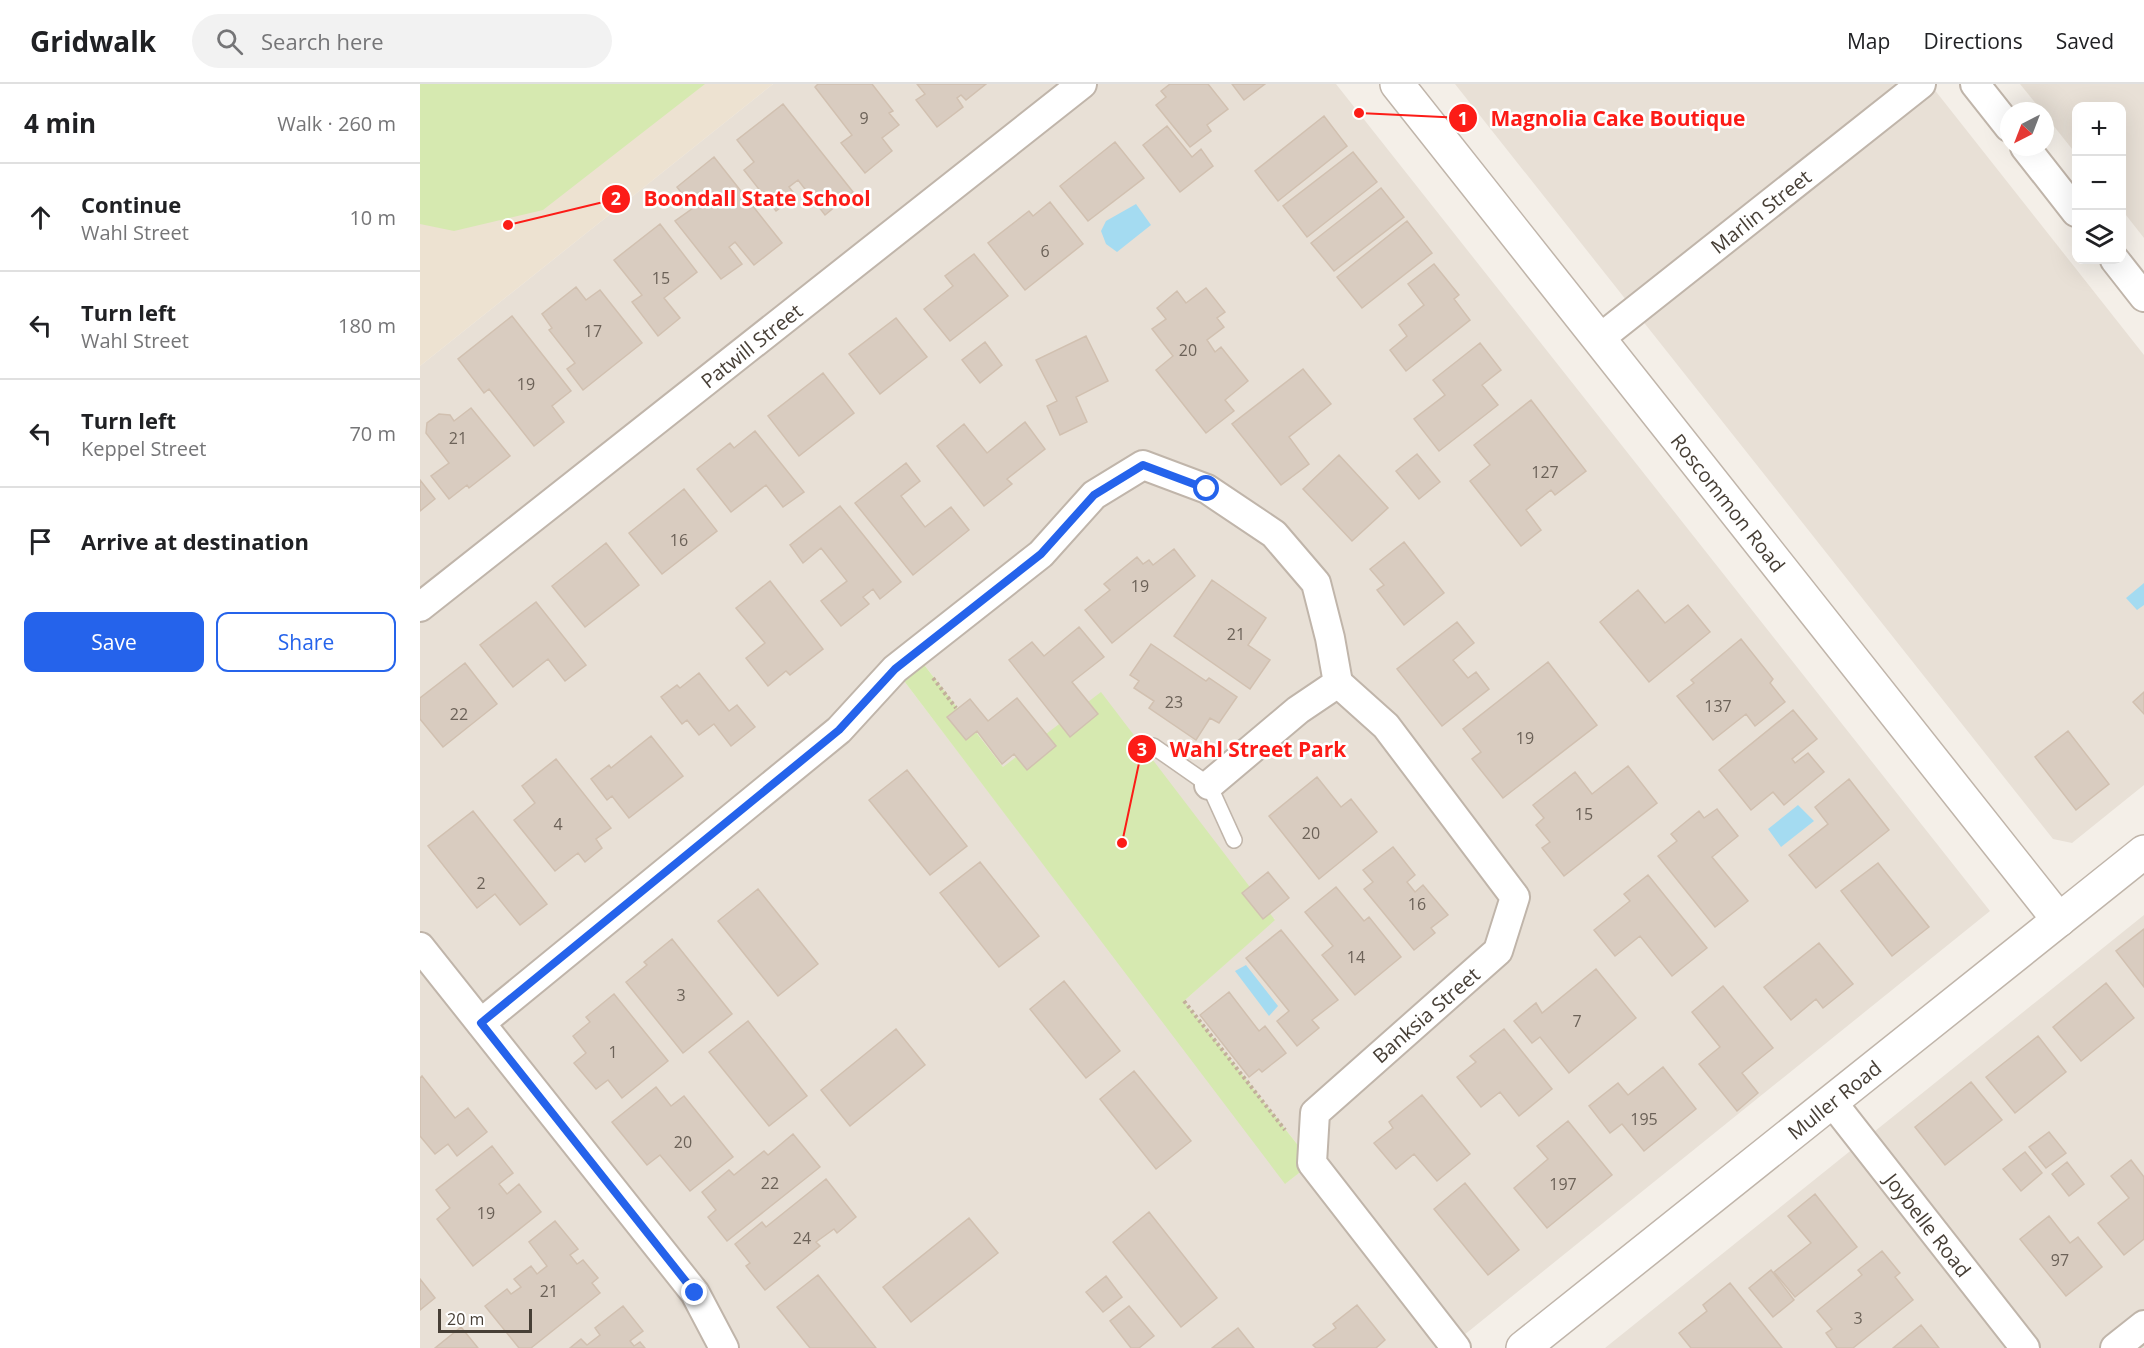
<!DOCTYPE html>
<html lang="en">
<head>
<meta charset="utf-8">
<style>
  :root { --surface:#fff; --page:#f2f2f2; --text:#202124; --muted:#757577; --line:#e0e0e0; --accent:#2563eb }
  body { margin:0; font-family:"Open Sans",sans-serif; background:var(--page); color:var(--text) }
  .controls { position:absolute; right:18px; top:18px; display:grid; overflow:hidden; border-radius:12px; box-shadow:0 6px 24px #0002 }
  .controls button { width:54px; height:54px; display:grid; place-items:center; padding:0; border:0; border-bottom:2px solid var(--line); background:var(--surface); color:var(--text); font:30px sans-serif }
  .compass { position:absolute; left:1580px; top:18px; width:54px; height:54px; border-radius:50%; background:var(--surface); box-shadow:0 6px 24px #0002; rotate:222deg }
  .scale { position:absolute; left:18px; bottom:15px; width:94px; box-sizing:border-box; padding-left:6px; border:3px solid #473f36; border-top:0; font-size:16px; line-height:21px; white-space:nowrap; color:#473f36; -webkit-text-stroke:4px #fff; paint-order:stroke }
  .stop { position:absolute; width:18px; height:18px; margin:-14px; border:4px solid #2563eb; border-radius:50%; background:#fff }
  .stop.end { background:#2563eb; border-color:#fff; box-shadow:0 2px 6px #0008 }
  .list { margin:0; padding:0; list-style:none }
  h2 { display:flex; justify-content:space-between; align-items:center; height:78px; margin:0; padding:0 24px; font-size:26px }
  h2 small { font-size:20px; font-weight:400; color:var(--muted) }
  .list li { display:grid; grid-template-columns:39px 1fr auto; gap:18px; align-items:center; box-sizing:border-box; height:108px; padding:0 24px; border-top:2px solid var(--line) }
  .list b { display:block; font-size:22px; white-space:nowrap }
  .list p { margin:0; font-size:20px; white-space:nowrap; color:var(--muted) }
  .list em { font-size:20px; font-style:normal; color:var(--muted) }
  .actions { display:flex; gap:12px; padding:18px 24px }
  .actions a { flex:1; padding:14px 0; border:2px solid var(--accent); border-radius:12px; text-align:center; font-size:21px; color:var(--accent) }
  .actions .main { background:var(--accent); color:#fff }
  .icon { flex:none; width:33px; height:33px; fill:none; stroke:currentColor; stroke-width:2; stroke-linecap:round; stroke-linejoin:round }
  .map { position:relative; flex:none; width:1724px; height:1264px; overflow:hidden }
  header { display:flex; align-items:center; gap:36px; box-sizing:border-box; height:84px; padding:0 30px; background:var(--surface); border-bottom:2px solid var(--line) }
  header strong { font-size:28px }
  nav { display:flex; gap:33px; margin-inline-start:auto; font-size:21px }
  .search { width:420px; height:54px; background:var(--page); display:flex; align-items:center; gap:15px; box-sizing:border-box; padding:0 21px; border-radius:33px; color:var(--muted); font-size:22px }
  main { display:flex }
  aside { flex:1; background:var(--surface) }
  .map>svg:first-child { display:block }
  .residential { fill:#e8e0d6; fill-rule:evenodd }
  .education { fill:#ede2d1 }
  .green { fill:#d6e9b0 }
  .water { fill:#a4dbf1 }
  .building { fill:#d9ccc0; stroke:#d1c0b0; stroke-width:1.5 }
  .lines { fill:none; stroke-linecap:round; stroke-linejoin:round }
  .service-casing { stroke:#c0b5aa; stroke-width:18 }
  .minor-casing { stroke:#c0b5aa; stroke-width:32 }
  .tertiary-casing { stroke:#c0b5aa; stroke-width:36 }
  .path { stroke:#c2af9b; stroke-width:4; stroke-dasharray:3 3; stroke-linecap:butt }
  .service { stroke:#fff; stroke-width:15 }
  .minor { stroke:#fff; stroke-width:28 }
  .tertiary { stroke:#fff; stroke-width:33 }
  .route { stroke:#2563eb; stroke-width:8 }
  .labels { text-anchor:middle; dominant-baseline:central; stroke-width:5; stroke-linejoin:round; paint-order:stroke }
  .number-label { font-size:16px; fill:#6c6258 }
  .street-label { font-size:20px; fill:#473f36; stroke:#fff }
  .leader { fill:none; stroke:#fc1c17; stroke-width:2 }
  .callout-dot { fill:#fc1c17; stroke:#fff; stroke-width:2 }
  .mark-label { font-size:18px; text-anchor:middle; font-weight:bold; fill:#fff }
  .callout-label { font-size:21px; text-anchor:middle; font-weight:bold; fill:#fc1c17; stroke:#fff; stroke-width:5; stroke-linejoin:round; paint-order:stroke }
</style>
</head>
<body>
<header>
<strong>Gridwalk</strong>
<div class="search"><svg class="icon" aria-label="search" viewBox="0 0 24 24"><circle cx="10" cy="10" r="6"/><path d="M15 15l6 6"/></svg>Search here</div>
<nav><a>Map</a><a>Directions</a><a>Saved</a></nav>
</header>
<main>
<aside>
<h2>4 min<small>Walk · 260 m</small></h2>
<ul class="list">
<li><svg class="icon" aria-label="ahead" viewBox="0 0 24 24"><path d="M12 20V5M6 11l6-6 6 6"/></svg><div><b>Continue</b><p>Wahl Street</p></div><em>10 m</em></li>
<li><svg class="icon" aria-label="left" viewBox="0 0 24 24"><path d="M17 20v-9H6M10 6l-5 5 5 5"/></svg><div><b>Turn left</b><p>Wahl Street</p></div><em>180 m</em></li>
<li><svg class="icon" aria-label="left" viewBox="0 0 24 24"><path d="M17 20v-9H6M10 6l-5 5 5 5"/></svg><div><b>Turn left</b><p>Keppel Street</p></div><em>70 m</em></li>
<li><svg class="icon" aria-label="arrive" viewBox="0 0 24 24"><path d="M6 21V4h12l-3 4 3 4H6"/></svg><div><b>Arrive at destination</b></div></li>
</ul>
<div class="actions"><a class="main">Save</a><a>Share</a></div>
</aside>
<div class="map">
<svg width="1724" height="1264" viewBox="0 0 1724 1264">
  <rect width="100%" height="100%" fill="#f4efe8"/>
  <path class="residential" d="M353 0H916L1570 827 1028 1264H0V282ZM495 569 583 683 855 835 764 917 892 1079 866 1099 475 585Z
    M1035 0H1510L1724 271V701L1652 759 1633 755Z
    M1600 0H1724V154L1702 126V22H1656V70L1625 31V27H1622Z
    M1724 831V1264H1185Z"/>
  <path class="education" d="M0 0H353L0 282Z"/>
  <path class="green" d="M0 0H285L123 126 34 147 0 140Z
    M495 569 583 683 681 608 855 836 764 917 892 1079 865 1100 475 585Z"/>
  <path class="water" d="M716 120 731 141 697 168 686 160 681 147 686 137Z
    M1724 499V521L1717 526 1706 514Z
    M1378 721 1394 737 1361 763 1348 745Z
    M826 881 858 922 849 932 815 887Z"/>
  <path class="building" d="M398 0H452L473 27 469 29 479 41 462 54 472 67 445 89 421 59 432 51 395 3Z
    M497 0H566L546 16 541 11 537 14 543 23 517 43 496 16 505 10Z
    M750 0H788L808 25 787 41 791 47 770 63 736 21 746 13 741 7Z
    M812 0H845L824 16Z
    M363 20 433 108 405 131 378 96 369 103 376 112 356 127 324 86 334 78 317 56Z
    M904 32 927 62 858 117 835 87Z
    M747 42 772 73 781 65 793 82 760 108 723 61Z
    M695 58 724 94 668 137 640 102Z
    M933 68 957 98 887 153 863 122Z
    M294 73 362 159 334 181 315 158 309 163 322 180 301 195 255 137 273 124 257 103Z
    M961 104 984 133 914 187 891 159Z
    M630 118 663 160 605 206 568 159 609 127 613 132Z
    M987 137 1012 169 942 224 917 193Z
    M240 140 277 188 244 214 260 234 238 252 212 218 222 211 194 176Z
    M554 170 588 212 530 257 504 225 533 202 525 192Z
    M1014 180 1039 211 1034 215 1050 236 986 287 970 266 987 252 979 241 1004 221 988 200Z
    M156 203 166 216 180 206 222 259 163 306 147 285 155 279 129 246 132 244 122 230Z
    M786 204 805 228 797 234 804 243 787 256 795 268 801 263 828 297 805 316 814 327 786 349 736 286 753 272 732 245 746 235 737 224 757 207 766 219Z
    M92 232 151 307 132 322 144 338 114 362 69 305 64 309 38 275Z
    M476 234 507 273 460 310 429 270Z
    M666 252 688 297 656 313 667 338 640 351 627 322 637 317 616 276Z
    M565 258 582 281 560 299 542 276Z
    M1060 259 1081 286 1062 301 1078 321 1019 367 994 335 1025 311 1013 296Z
    M883 285 911 320 869 353 889 380 861 401 812 340Z
    M403 289 434 329 379 372 348 332Z
    M1111 316 1166 387 1135 411 1131 406 1106 426 1121 446 1101 462 1050 397 1070 381 1054 361Z
    M51 324 90 372 49 404 47 401 29 415 11 392 29 379 6 349 7 339 19 330 30 331 34 337Z
    M605 338 625 365 587 395 592 400 564 422 517 362 544 340 567 369Z
    M335 347 384 408 363 423 346 401 311 428 277 385 310 359 314 364Z
    M997 370 1020 398 999 415 976 387Z
    M919 371 968 424 932 457 883 405Z
    M486 379 500 397 481 412 505 443 531 423 549 446 493 491 435 419Z
    M0 396 15 415 0 427Z
    M264 405 297 447 242 490 209 449Z
    M420 422 481 498 460 515 453 505 443 513 449 520 421 542 401 517 427 497 401 464 383 479 370 461Z
    M984 458 1024 509 984 541 957 506 964 501 950 485Z
    M186 459 219 501 165 543 132 502Z
    M754 465 775 492 692 559 665 526 690 506 684 500 717 473 723 480 729 476 733 481Z
    M792 496 846 534 828 561 850 576 830 605 754 552Z
    M350 497 403 565 370 591 366 587 348 602 326 574 345 559 316 524Z
    M1218 506 1245 539 1268 521 1290 548 1229 598 1180 538Z
    M116 518 166 581 145 597 128 575 93 603 60 561Z
    M1037 538 1054 559 1033 576 1048 594 1056 588 1069 605 1022 642 977 585Z
    M659 543 684 573 652 598 678 630 650 653 589 576 612 558 624 572Z
    M1321 555 1353 595 1350 599 1365 618 1335 642 1326 630 1293 656 1257 612 1274 599 1271 596Z
    M731 560 786 597 789 594 817 613 799 639 790 634 776 656 729 624 734 617 714 604 719 597 710 591Z
    M1128 578 1177 641 1083 714 1052 675 1061 668 1043 645Z
    M45 579 77 620 23 663 0 635V614Z
    M279 589 309 627 317 621 335 643 311 662 294 640 279 651 267 636 262 640 241 613 257 601 260 604Z
    M1724 608V630L1713 618Z
    M597 614 636 662 607 686 594 670 582 680 557 647 546 656 527 633 550 615 568 637Z
    M1373 626 1397 655 1372 675 1375 679 1388 669 1404 688 1364 721 1353 708 1331 726 1299 686Z
    M1648 647 1689 700 1656 726 1615 673Z
    M231 652 263 692 209 734 192 712 187 716 171 695 189 681 191 684Z
    M136 675 191 744 176 755 182 764 165 778 158 769 135 787 94 736 115 719 102 702Z
    M1208 682 1237 719 1144 792 1122 764 1130 758 1116 741 1124 734 1113 721 1155 688 1172 710Z
    M487 686 547 762 510 791 449 716Z
    M897 693 921 723 931 715 957 748 899 795 849 732Z
    M1429 695 1469 746 1396 804 1369 771 1408 740 1395 723Z
    M1297 725 1318 752 1292 773 1328 817 1295 843 1238 772 1257 757 1251 750 1279 727 1284 734Z
    M53 727 127 820 100 841 75 810 57 824 8 762Z
    M973 763 995 791 987 798 995 808 1003 801 1028 831 1011 844 1015 849 994 866 944 805 953 798 943 786Z
    M560 778 619 852 579 883 520 809Z
    M1458 779 1509 843 1472 872 1421 807Z
    M848 788 869 814 843 835 822 809Z
    M1228 791 1287 864 1252 892 1220 852 1195 872 1174 846 1210 817 1204 810Z
    M916 803 944 837 949 833 981 873 935 911 902 871 913 862 885 828Z
    M338 805 398 880 358 912 298 837Z
    M1724 845V903L1696 867Z
    M861 846 918 916 892 936 899 944 877 962 857 937 869 927 826 874Z
    M252 855 312 930 263 969 206 898 227 881 224 878Z
    M1399 859 1433 900 1403 924 1396 915 1371 936 1344 903Z
    M1176 885 1216 934 1149 989 1120 953 1112 959 1094 937 1116 919 1122 929Z
    M644 897 700 967 666 994 610 925Z
    M1686 899 1714 934 1661 977 1633 943Z
    M1303 902 1353 964 1322 989 1338 1009 1317 1027 1279 980 1300 963 1272 928Z
    M809 908 839 947 845 942 866 969 842 988 839 985 829 993 780 931Z
    M194 910 248 977 202 1014 188 996 176 1005 154 979 166 969 153 952 170 938 166 933Z
    M328 937 387 1012 349 1042 289 968Z
    M476 945 505 981 430 1042 401 1006Z
    M1084 945 1132 1005 1099 1032 1080 1008 1061 1023 1037 993 1056 978 1050 972Z
    M1618 952 1646 988 1595 1029 1566 993Z
    M1243 983 1276 1025 1224 1067 1202 1040 1190 1049 1169 1022 1198 999 1208 1011Z
    M714 987 771 1057 736 1085 680 1015Z
    M2 992 35 1034 48 1024 67 1048 37 1072 28 1060 15 1070 0 1052V994Z
    M1551 998 1582 1036 1525 1081 1495 1043Z
    M236 1003 251 1022 264 1012 313 1073 270 1107 240 1071 227 1081 192 1038Z
    M1002 1011 1050 1070 1017 1097 994 1070 976 1085 954 1059 973 1044 969 1038Z
    M1148 1037 1192 1091 1127 1144 1094 1104 1128 1075 1117 1062Z
    M1629 1048 1646 1069 1626 1084 1609 1063Z
    M373 1050 400 1083 307 1157 288 1133 296 1126 282 1108 309 1086 314 1091 344 1067 348 1071Z
    M72 1062 93 1089 79 1100 87 1110 99 1100 121 1128 53 1182 17 1135 30 1124 16 1106Z
    M1605 1068 1622 1089 1601 1107 1583 1085Z
    M1711 1076 1724 1093V1155L1704 1171 1678 1139 1709 1114 1691 1092Z
    M1647 1078 1664 1100 1649 1112 1632 1090Z
    M406 1095 436 1133 417 1149 414 1145 396 1158 400 1162 345 1206 326 1182 330 1179 315 1160 342 1138 346 1143Z
    M1045 1099 1099 1166 1068 1191 1014 1125Z
    M1395 1110 1437 1163 1375 1213 1354 1188 1391 1159 1368 1132Z
    M729 1128 797 1214 761 1243 693 1158Z
    M1629 1132 1650 1159 1658 1153 1682 1183 1646 1212 1600 1155Z
    M549 1134 578 1169 491 1238 463 1203Z
    M135 1137 158 1165 150 1171 157 1180 163 1176 178 1194 172 1199 180 1209 111 1264H99L65 1222 87 1205 91 1210 101 1203 94 1195 111 1182 117 1190 127 1182 109 1158Z
    M1462 1167 1480 1189 1475 1193 1493 1216 1433 1264H1417L1406 1249 1412 1245 1397 1227 1442 1191 1438 1186Z
    M1351 1186 1374 1216 1353 1233 1329 1204Z
    M398 1191 456 1264H390L357 1223Z
    M686 1192 702 1213 683 1228 666 1208Z
    M0 1195 15 1214 0 1226Z
    M1310 1199 1362 1264H1271L1259 1249 1287 1227 1283 1221Z
    M937 1221 965 1256 956 1264H896L893 1261 916 1244 913 1240Z
    M203 1222 223 1247 210 1257 214 1262 220 1258 225 1264H150L161 1255 167 1261 180 1251 175 1244Z
    M709 1222 734 1252 719 1264H711L690 1237Z
    M1501 1241 1519 1264H1473Z
    M41 1243 58 1264H15Z
    M818 1244 834 1264H792Z"/>
  <g class="lines">
    <defs>
      <path id="service" d="M733 662 789 701 814 756"/>
      <g id="minor">
        <path d="M1555 0 1589 43"/>
        <path d="M1605 63 1656 128"/>
        <path d="M1695 176 1724 213"/>
        <path id="s1" d="M1179 255 1501 0"/>
        <path id="s2" d="M0 523 662 0"/>
        <path d="M918 599 966 642 1095 813 1078 867 895 1029 892 1079 1036 1264"/>
        <path d="M0 863 275 1209 304 1264"/>
        <path d="M61 939 419 646 475 585 621 470 674 411 723 381 787 405 854 450 896 499 910 554 918 599 878 626 789 701"/>
        <path id="s3" d="M1412 1018 1605 1264"/>
        <path d="M1695 1264 1724 1241"/>
      </g>
      <g id="tertiary">
        <path id="s4" d="M977 0 1639 836"/>
        <path id="s5" d="M1103 1264 1724 768"/>
      </g>
    </defs>
    <use href="#service" class="service-casing"/>
    <use href="#minor" class="minor-casing"/>
    <use href="#tertiary" class="tertiary-casing"/>
    <path class="path" d="M513 594 536 624
      M764 917 865 1046"/>
    <use href="#service" class="service"/>
    <use href="#minor" class="minor"/>
    <use href="#tertiary" class="tertiary"/>
  </g>
  <g class="lines">
    <path class="route" d="M275 1209 61 939 419 646 475 585 621 470 674 411 723 381 787 405"/>
  </g>
  <g class="labels">
    <g class="number-label">
      <text x="444" y="34">9</text>
      <text x="625" y="167">6</text>
      <text x="241" y="194">15</text>
      <text x="173" y="247">17</text>
      <text x="768" y="266">20</text>
      <text x="106" y="300">19</text>
      <text x="38" y="354">21</text>
      <text x="1125" y="388">127</text>
      <text x="259" y="456">16</text>
      <text x="720" y="502">19</text>
      <text x="816" y="550">21</text>
      <text x="754" y="618">23</text>
      <text x="1298" y="622">137</text>
      <text x="39" y="630">22</text>
      <text x="1105" y="654">19</text>
      <text x="1164" y="730">15</text>
      <text x="138" y="740">4</text>
      <text x="891" y="749">20</text>
      <text x="61" y="799">2</text>
      <text x="997" y="820">16</text>
      <text x="936" y="873">14</text>
      <text x="261" y="911">3</text>
      <text x="1157" y="937">7</text>
      <text x="193" y="968">1</text>
      <text x="1224" y="1035">195</text>
      <text x="263" y="1058">20</text>
      <text x="350" y="1099">22</text>
      <text x="1143" y="1100">197</text>
      <text x="66" y="1129">19</text>
      <text x="382" y="1154">24</text>
      <text x="1640" y="1176">97</text>
      <text x="129" y="1207">21</text>
      <text x="1438" y="1234">3</text>
    </g>
    <g class="street-label">
      <text stroke="none"><textPath href="#s1" startOffset="206">Marlin Street</textPath></text>
      <text stroke="none"><textPath href="#s2" startOffset="422">Patwill Street</textPath></text>
      <text stroke="none"><textPath href="#s4" startOffset="534">Roscommon Road</textPath></text>
      <text transform="translate(1006 931) rotate(-41)">Banksia Street</text>
      <text stroke="none"><textPath href="#s5" startOffset="398">Muller Road</textPath></text>
      <text stroke="none"><textPath href="#s3" startOffset="156">Joybelle Road</textPath></text>
    </g>
  </g>
  <path class="leader" d="M939 29L1043 34M88 141L196 115M702 759L722 665"/>
  <g class="callout-dot">
    <circle cx="939" cy="29" r="6"/>
    <circle cx="88" cy="141" r="6"/>
    <circle cx="702" cy="759" r="6"/>
    <circle cx="1043" cy="34" r="15"/>
    <circle cx="196" cy="115" r="15"/>
    <circle cx="722" cy="665" r="15"/>
  </g>
  <g class="mark-label">
    <text x="1043" y="41">1</text>
    <text x="196" y="121">2</text>
    <text x="722" y="672">3</text>
  </g>
  <g class="callout-label">
    <text x="1198" y="42">Magnolia Cake Boutique</text>
    <text x="337" y="122">Boondall State School</text>
    <text x="838" y="673">Wahl Street Park</text>
  </g>
</svg>
<div class="controls">
<button>+</button>
<button>−</button>
<button><svg class="icon" aria-label="layers" viewBox="0 0 24 24"><path d="M12 4l9 5-9 5-9-5zM3 14l9 5 9-5"/></svg></button>
</div>
<svg class="compass" viewBox="-18 -18 36 36"><path d="M0-13l5 13h-10z" fill="#e53935"/><path d="M0 13l5-13h-10z" fill="#757577"/></svg>
<div class="scale">20 m</div>
<div class="stop" style="left:787px;top:405px"></div>
<div class="stop end" style="left:275px;top:1209px"></div>
</div>
</main>
</body>
</html>
